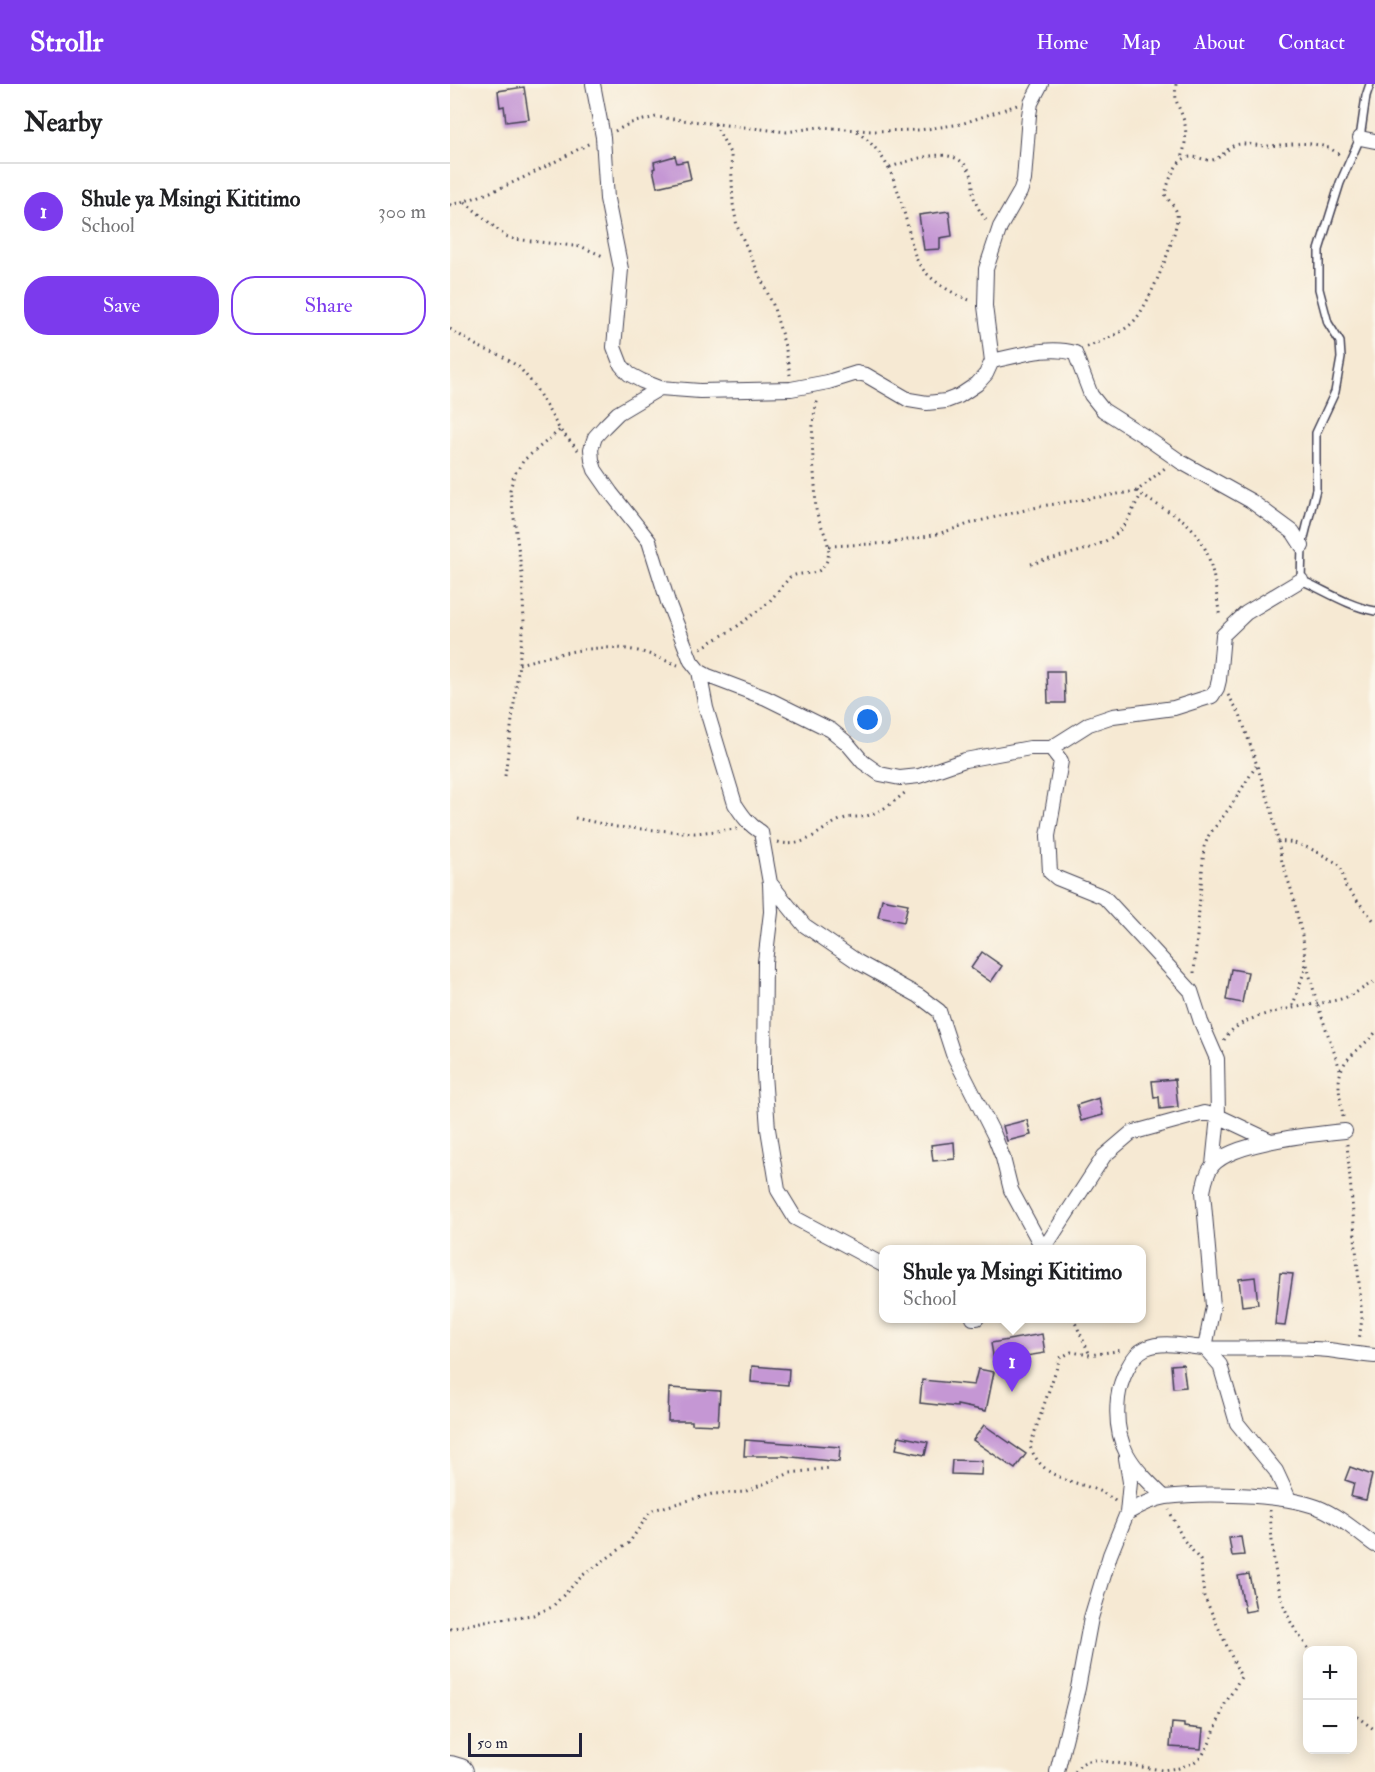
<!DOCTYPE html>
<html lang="en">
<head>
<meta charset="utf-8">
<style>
  :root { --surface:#fff; --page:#f2f2f2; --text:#202124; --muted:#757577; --line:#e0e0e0; --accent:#7c3aed }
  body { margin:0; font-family:"IM FELL Double Pica",serif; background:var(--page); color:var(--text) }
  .controls { position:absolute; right:18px; bottom:18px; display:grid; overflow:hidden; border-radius:12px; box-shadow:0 3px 15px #0003 }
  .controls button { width:54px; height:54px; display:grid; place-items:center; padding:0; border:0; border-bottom:2px solid var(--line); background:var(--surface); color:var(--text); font:30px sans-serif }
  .scale { position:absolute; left:18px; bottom:15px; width:114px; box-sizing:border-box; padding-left:6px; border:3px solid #22223b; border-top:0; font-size:16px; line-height:21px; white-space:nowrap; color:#22223b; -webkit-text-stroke:4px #fbf7ec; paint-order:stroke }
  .you { position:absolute; left:418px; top:636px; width:21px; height:21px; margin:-15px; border:4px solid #fff; border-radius:50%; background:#1a73e8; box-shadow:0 0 0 9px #1a73e833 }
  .badge { display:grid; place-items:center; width:39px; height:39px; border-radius:50%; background:var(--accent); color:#fff; font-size:20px; font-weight:700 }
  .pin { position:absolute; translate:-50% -50px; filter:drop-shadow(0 2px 3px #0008) }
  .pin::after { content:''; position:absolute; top:32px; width:21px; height:18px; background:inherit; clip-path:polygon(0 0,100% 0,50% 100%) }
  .popup { position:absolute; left:429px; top:1161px; width:267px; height:78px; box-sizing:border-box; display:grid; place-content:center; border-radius:12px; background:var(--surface); filter:drop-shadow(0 2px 4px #0005); font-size:20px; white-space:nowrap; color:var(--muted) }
  .popup b { font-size:22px; color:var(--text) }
  .popup::after { content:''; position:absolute; left:50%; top:100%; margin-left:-12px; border:12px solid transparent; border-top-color:var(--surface) }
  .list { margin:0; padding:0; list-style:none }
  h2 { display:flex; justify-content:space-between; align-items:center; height:78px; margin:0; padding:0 24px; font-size:26px }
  h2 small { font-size:20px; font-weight:400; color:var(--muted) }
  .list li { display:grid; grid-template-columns:39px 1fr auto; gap:18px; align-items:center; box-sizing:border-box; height:96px; padding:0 24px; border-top:2px solid var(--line) }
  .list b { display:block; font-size:22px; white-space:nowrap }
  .list p { margin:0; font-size:20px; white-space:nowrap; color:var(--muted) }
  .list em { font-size:20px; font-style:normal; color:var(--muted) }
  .actions { display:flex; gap:12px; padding:18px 24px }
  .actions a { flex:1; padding:14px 0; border:2px solid var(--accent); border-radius:24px; text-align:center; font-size:21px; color:var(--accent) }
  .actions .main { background:var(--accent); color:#fff }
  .map { position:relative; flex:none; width:925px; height:1688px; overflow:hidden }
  header { display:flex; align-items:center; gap:36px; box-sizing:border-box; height:84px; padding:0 30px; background:var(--accent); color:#fff }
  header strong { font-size:28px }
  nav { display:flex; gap:33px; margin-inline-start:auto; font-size:21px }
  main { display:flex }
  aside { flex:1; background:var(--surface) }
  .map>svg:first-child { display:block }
  .building { fill:#c597d4 }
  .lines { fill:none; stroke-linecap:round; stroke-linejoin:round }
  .lane-casing { stroke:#424052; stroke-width:10 }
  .street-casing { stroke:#424052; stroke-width:16 }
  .highway-casing { stroke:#424052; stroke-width:28 }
  .path { stroke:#424052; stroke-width:3; stroke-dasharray:1.5 4.5; stroke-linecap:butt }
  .lane { stroke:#fff; stroke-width:7 }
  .street { stroke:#fff; stroke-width:14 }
  .highway { stroke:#fff; stroke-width:26 }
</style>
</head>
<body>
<header>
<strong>Strollr</strong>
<nav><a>Home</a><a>Map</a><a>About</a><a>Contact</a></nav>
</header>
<main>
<aside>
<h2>Nearby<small></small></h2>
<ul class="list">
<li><span class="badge">1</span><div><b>Shule ya Msingi Kititimo</b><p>School</p></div><em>300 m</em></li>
</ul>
<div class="actions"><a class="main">Save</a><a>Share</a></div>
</aside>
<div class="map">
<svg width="925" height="1688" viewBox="0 0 925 1688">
  <rect width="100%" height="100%" fill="#fbf7ec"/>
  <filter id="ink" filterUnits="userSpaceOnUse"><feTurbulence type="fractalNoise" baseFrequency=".0167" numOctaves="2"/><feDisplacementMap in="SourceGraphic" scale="12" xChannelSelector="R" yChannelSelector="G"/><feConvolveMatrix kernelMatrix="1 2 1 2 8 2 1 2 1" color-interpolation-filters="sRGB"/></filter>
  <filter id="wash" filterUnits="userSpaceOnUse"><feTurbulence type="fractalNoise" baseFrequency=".008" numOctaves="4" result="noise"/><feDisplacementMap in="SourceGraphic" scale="24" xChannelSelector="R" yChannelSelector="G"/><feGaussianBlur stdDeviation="1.35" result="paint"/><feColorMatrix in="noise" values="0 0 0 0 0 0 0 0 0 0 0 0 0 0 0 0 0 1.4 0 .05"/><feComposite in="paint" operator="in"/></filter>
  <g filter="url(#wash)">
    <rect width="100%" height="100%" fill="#f6e9d3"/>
    <g id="blocks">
      <path class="building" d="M74 3 79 35 56 38 54 22 50 23 48 7Z
        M225 72 227 79 237 77 241 95 207 103 203 85 205 84 204 78Z
        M499 127 502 152 490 154V165L474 166 469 131Z
        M597 587H614L615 619H598Z
        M432 815 458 820 454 838 428 833Z
        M532 868 552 882 541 898 521 884Z
        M781 885 798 888 792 919 776 916Z
        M725 995 728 1023 710 1025 709 1013 704 1014 702 997Z
        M649 1014 653 1031 631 1037 627 1021Z
        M577 1036 581 1051 557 1057 553 1042Z
        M504 1058 505 1075 483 1077 481 1061Z
        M830 1189 843 1190 835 1242 825 1241Z
        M805 1193 808 1220 792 1222 789 1195Z
        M592 1250 595 1269 544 1277 541 1259Z
        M733 1280 736 1303 723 1304 721 1281Z
        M302 1282 339 1285 338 1301 301 1298Z
        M528 1285 544 1288 536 1327 507 1321V1323L470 1319 472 1296 524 1301Z
        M219 1304 270 1307 268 1341 242 1340V1337H218Z
        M534 1341 576 1370 565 1385 523 1356Z
        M449 1352 478 1358 475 1371 446 1365Z
        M295 1356 390 1363 389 1378 333 1372H294Z
        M502 1376 532 1377 531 1391 501 1390Z
        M900 1383 922 1391 916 1416 901 1413 904 1399 895 1396Z
        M791 1453 794 1471 782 1472 779 1454Z
        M799 1490 806 1526 795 1528 788 1492Z
        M722 1639 734 1640V1643L753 1645 751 1665 720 1663Z"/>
    </g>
  </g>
  <g filter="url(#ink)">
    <use href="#blocks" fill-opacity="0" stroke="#424052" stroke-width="1.5"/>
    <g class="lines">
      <defs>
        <path id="lane" d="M920 0 916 12 910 54 890 99 869 166V205L878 239 890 258 891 274 885 308 866 349V405L852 462 851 496C876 507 898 522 925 527"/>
        <path id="street" d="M143 0 153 53 157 115 171 185 164 263 171 281 179 290 192 297 210 304 250 307 341 305 378 298 407 289 416 291 459 316 477 319 496 317 509 312 527 300 536 290 542 277 535 222 536 185 550 143 570 108 574 96 579 31 581 19 591 0
          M910 54 925 57
          M542 277C568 272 598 261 625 269L641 311 653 326 694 352 731 378 801 417 843 448 852 462
          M210 304 168 329 154 343 145 353 141 365 142 376 145 386 161 409 199 457 218 518 241 577 249 587 258 592 316 614 381 646 397 659 413 678 430 690 450 694 469 692 515 676 580 664H601L639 640 663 632 724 624 762 612 767 604 769 596 773 551 796 529 851 496
          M249 587 256 624 285 720C292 731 299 741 311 748L320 799 321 828 315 878 314 990 318 1045 328 1106 345 1134 433 1181
          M601 664 611 677 598 752 600 788 607 794 654 813 741 907 751 938 767 975 768 1032 763 1081
          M320 799 354 841 408 878 469 912 489 927 503 970 544 1051 553 1074 561 1106 593 1165
          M593 1166 654 1072 681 1049 754 1029 768 1032 821 1057
          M523 1234H527
          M676 1374 680 1398 677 1429
          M714 1413C682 1382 663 1363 668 1314 670 1298 680 1271 696 1264 714 1256 737 1263 755 1264 797 1266 838 1262 879 1266 895 1268 910 1271 925 1272
          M839 1415 826 1387 787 1339 770 1281 755 1264 763 1222 753 1108C755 1098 756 1090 762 1082 781 1058 864 1050 895 1047
          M607 1688 628 1604 641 1534 660 1471 677 1429C689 1422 702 1415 716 1413 753 1408 832 1410 867 1423 888 1431 907 1448 925 1461"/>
        <path id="highway" d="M0 1685 10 1688"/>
      </defs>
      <use href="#lane" class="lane-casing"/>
      <use href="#street" class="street-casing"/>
      <use href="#highway" class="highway-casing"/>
      <path class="path" d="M726 0C724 21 729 20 734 37 738 49 734 64 732 76
        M265 40 281 71 283 120 287 142 323 221 336 266 340 291
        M165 47 181 39 206 33 337 48 369 43 422 47 470 46 511 40 567 21
        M407 48C440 70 449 107 458 144 461 156 463 169 469 180 480 197 503 210 522 217
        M440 83C464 76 506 57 521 90 524 97 522 105 524 113 526 122 532 130 537 138
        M15 118 55 152 64 155 132 163 153 172
        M0 121C47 110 97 82 140 59
        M0 245 29 263 52 272 69 283 84 301 110 346 128 366
        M637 263C654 256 672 250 685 236 698 222 730 147 727 129 725 122 718 117 715 110 718 99 723 84 731 77 741 68 752 77 762 76 772 74 777 64 785 61 796 58 806 62 817 62 842 61 871 53 892 73
        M687 407C701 419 719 426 734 437 764 462 764 498 770 534
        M379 462 442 459 488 450 525 438 592 422 687 407 716 383
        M581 480C606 472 650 467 669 447 678 438 684 422 691 411
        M251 564 285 544 318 519 340 493C350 487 367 493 374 482 387 463 369 444 366 425 365 418 366 410 365 402 363 373 359 343 368 315
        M69 580C108 570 148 558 188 567 202 570 215 577 228 581
        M778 611 790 630 822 727 832 778 842 808 854 860 855 885 842 924
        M55 692 74 539 72 490 60 406 64 391 74 376 110 346
        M125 734 167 743 245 749 287 745
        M328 758C357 766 370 743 393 735 400 732 409 734 416 732 432 728 445 717 457 707
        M827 758C848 755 873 771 890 781L896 803 925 838
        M857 881 867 919 890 985
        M744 889 754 763 759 751 781 722 806 682
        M774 956C789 927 857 923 887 916 901 913 913 904 925 897
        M893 1033C890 1012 883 989 900 973 908 965 917 958 925 949
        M897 1060 912 1234 909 1257
        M623 1234 640 1271
        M665 1417C639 1394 595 1404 580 1362L610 1274 621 1268 640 1271 673 1266
        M820 1426C822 1461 824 1502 839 1534 844 1546 853 1556 859 1566
        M0 1545 35 1537 83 1531 102 1523 133 1491 179 1459 200 1428 203 1426 262 1410 294 1408 340 1389 380 1384
        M902 1629 925 1646
        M625 1688C631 1678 636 1677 647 1676L712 1686 729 1684 743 1679 752 1672 760 1658 775 1620 791 1593 754 1512 750 1476 733 1455 719 1426"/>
      <use href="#lane" class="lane"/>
      <use href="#street" class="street"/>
      <use href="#highway" class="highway"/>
    </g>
  </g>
</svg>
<div class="controls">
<button>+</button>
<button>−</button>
</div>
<div class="scale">50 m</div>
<div class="you"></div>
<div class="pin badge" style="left:562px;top:1308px">1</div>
<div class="popup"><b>Shule ya Msingi Kititimo</b>School</div>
</div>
</main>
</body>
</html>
